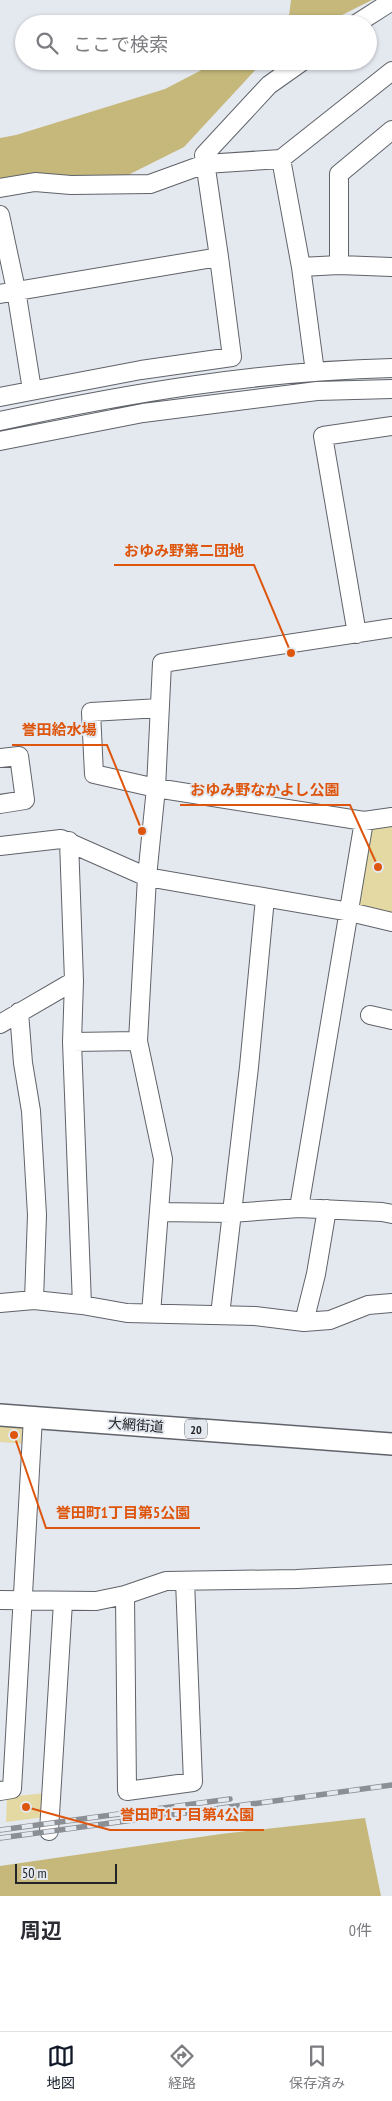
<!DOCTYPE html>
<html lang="ja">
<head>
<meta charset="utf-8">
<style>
  :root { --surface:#fff; --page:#f2f2f3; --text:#2b2b33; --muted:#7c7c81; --line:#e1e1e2; --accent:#111827 }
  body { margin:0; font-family:"PT Sans Narrow","Noto Sans JP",sans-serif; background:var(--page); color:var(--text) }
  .scale { position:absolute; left:15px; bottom:12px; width:102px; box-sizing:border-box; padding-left:5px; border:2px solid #232427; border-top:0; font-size:14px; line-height:18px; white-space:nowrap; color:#232427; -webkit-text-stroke:4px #e4e8ef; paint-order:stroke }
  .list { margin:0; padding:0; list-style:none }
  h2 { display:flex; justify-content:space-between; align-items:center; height:65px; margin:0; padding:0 20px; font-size:21px }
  h2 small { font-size:16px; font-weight:400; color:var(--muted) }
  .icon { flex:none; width:28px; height:28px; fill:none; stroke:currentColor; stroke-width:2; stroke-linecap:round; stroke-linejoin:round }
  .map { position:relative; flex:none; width:392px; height:1896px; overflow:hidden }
  .search { position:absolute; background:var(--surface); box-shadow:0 1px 4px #0004; left:15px; right:15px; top:15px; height:55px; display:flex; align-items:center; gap:12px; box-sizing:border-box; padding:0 18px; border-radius:28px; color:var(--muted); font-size:19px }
  .sheet { height:135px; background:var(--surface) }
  nav { display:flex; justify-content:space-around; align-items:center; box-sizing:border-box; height:70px; border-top:1px solid var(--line); background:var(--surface); font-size:14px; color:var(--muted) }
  nav a { display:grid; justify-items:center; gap:2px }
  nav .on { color:var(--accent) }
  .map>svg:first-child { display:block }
  .green { fill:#e4d9a2 }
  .forest { fill:#c5b87a }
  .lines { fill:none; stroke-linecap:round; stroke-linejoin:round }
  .minor-casing { stroke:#606369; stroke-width:20 }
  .major-casing { stroke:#606369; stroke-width:24 }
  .minor { stroke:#fff; stroke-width:18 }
  .major { stroke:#fff; stroke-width:21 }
  .rail-casing { stroke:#8b8e93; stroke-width:5.5 }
  .rail { stroke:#e4e8ef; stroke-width:4; stroke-dasharray:11; stroke-linecap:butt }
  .labels { text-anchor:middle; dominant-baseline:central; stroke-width:4; stroke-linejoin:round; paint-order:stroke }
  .shield { fill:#e4e8ef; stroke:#5d5f63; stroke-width:1 }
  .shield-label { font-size:12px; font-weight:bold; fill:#232427 }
  .street-label { font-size:14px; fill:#232427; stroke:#e4e8ef }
  .leader { fill:none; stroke:#de560d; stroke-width:2 }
  .callout-dot { fill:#de560d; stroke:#e4e8ef; stroke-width:2 }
  .callout-label { font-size:15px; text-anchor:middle; font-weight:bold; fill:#de560d; stroke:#e4e8ef; stroke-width:4; stroke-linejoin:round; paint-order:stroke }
</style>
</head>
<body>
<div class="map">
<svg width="392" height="1896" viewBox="0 0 392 1896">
  <rect width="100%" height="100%" fill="#e4e8ef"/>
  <path class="green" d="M392 821V919L358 910 370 824Z
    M0 1423 26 1424 28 1444 0 1442Z
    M46 1793 45 1817 6 1822 7 1797Z"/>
  <path class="forest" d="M291 0H372L324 24H288Z
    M219 61H266L258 67 184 147 112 183 0 186V138L16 135 165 89Z
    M365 1818 381 1896H0V1866L221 1834Z"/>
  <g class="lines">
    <defs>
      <path id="minor" d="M356 24 392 1
        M0 188 35 182 71 185 150 184 205 164 281 159
        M0 215 16 290 32 390
        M339 265V174L392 130
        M301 267 339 265 392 267
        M0 294 219 257 204 155 269 85 303 61
        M315 372 301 267 281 159 392 71
        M0 397 141 370 232 357 219 257
        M0 421C129 393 260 371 392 368
        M0 441 143 413 317 391 392 389
        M357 634 323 436 392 426
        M160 708 91 712 94 774 156 788 364 821 392 817
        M0 758 19 756 25 800 0 804
        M69 841 74 981 72 1042 82 1305
        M0 846 61 839 147 877 350 912 392 922
        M19 1012 23 1063 31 1111 37 1215 34 1300
        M370 1015 392 1020
        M0 1024 74 981
        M72 1042 138 1041
        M299 1208 364 821
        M159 1212 231 1213 299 1208 382 1212 392 1214
        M0 1303 34 1300 82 1305 127 1313 255 1316 304 1322 330 1320 368 1305 392 1303
        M151 1314 163 1159 138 1041 147 877 156 788 162 663 392 628
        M220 1315 249 1067 265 898
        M304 1322 316 1274 327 1209
        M125 1595 127 1791 193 1782 185 1581
        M0 1600 96 1601 125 1595 166 1581 297 1579 392 1574
        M0 1791 12 1789 33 1417
        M49 1831 63 1602"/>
      <path id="major" d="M0 1415 392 1444"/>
    </defs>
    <use href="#minor" class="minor-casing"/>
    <use href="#major" class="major-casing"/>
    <use href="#minor" class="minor"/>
    <use href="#major" class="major"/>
    <defs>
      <path id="rail" d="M0 1830 230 1799
        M0 1838 392 1785"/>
    </defs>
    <use href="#rail" class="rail-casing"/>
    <use href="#rail" class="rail"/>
  </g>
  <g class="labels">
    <rect class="shield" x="185" y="1419.5" width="22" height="19" rx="4"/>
    <g class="shield-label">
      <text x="196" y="1429">20</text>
    </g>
    <g class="street-label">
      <text transform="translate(136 1425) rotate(4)">大網街道</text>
    </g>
  </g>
  <path class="leader" d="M291 653L254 565H114M142 831L107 745H12M378 867L350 805H180M14 1435L46 1528H200M26 1807L110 1830H264"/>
  <g class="callout-dot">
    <circle cx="291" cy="653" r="5"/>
    <circle cx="142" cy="831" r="5"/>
    <circle cx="378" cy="867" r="5"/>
    <circle cx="14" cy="1435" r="5"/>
    <circle cx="26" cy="1807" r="5"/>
  </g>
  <g class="callout-label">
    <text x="184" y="556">おゆみ野第二団地</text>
    <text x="59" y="735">誉田給水場</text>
    <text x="265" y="795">おゆみ野なかよし公園</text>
    <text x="123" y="1518">誉田町1丁目第5公園</text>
    <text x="187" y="1820">誉田町1丁目第4公園</text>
  </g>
</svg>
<div class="scale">50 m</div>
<div class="search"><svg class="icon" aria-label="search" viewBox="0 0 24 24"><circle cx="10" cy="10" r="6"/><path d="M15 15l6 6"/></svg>ここで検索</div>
</div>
<section class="sheet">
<h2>周辺<small>0件</small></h2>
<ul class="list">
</ul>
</section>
<nav>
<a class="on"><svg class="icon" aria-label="map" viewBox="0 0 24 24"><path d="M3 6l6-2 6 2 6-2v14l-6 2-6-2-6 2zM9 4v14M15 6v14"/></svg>地図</a>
<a><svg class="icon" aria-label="directions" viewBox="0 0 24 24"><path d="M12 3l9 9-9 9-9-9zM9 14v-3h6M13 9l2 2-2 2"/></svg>経路</a>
<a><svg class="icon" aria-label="saved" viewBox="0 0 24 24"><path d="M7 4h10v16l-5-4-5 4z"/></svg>保存済み</a>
</nav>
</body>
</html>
